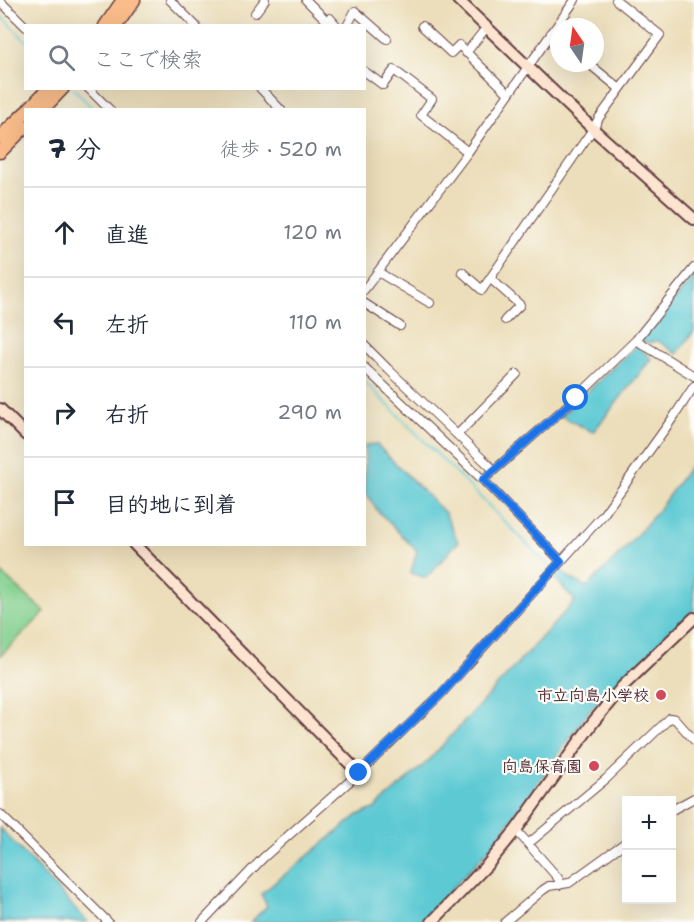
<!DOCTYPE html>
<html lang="ja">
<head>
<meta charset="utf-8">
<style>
  :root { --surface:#fff; --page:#f6f6f7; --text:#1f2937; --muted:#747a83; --line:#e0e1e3 }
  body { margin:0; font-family:"Shantell Sans","Klee One",sans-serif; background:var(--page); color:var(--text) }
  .controls { position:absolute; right:18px; bottom:18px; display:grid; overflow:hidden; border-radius:0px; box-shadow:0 6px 24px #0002 }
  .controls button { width:54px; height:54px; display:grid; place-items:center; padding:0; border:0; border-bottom:2px solid var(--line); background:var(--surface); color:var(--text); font:30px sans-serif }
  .compass { position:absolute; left:550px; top:18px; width:54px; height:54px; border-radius:50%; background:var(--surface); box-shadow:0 6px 24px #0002; rotate:347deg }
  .stop { position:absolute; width:18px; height:18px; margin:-14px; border:4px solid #1a73e8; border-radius:50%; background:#fff }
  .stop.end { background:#1a73e8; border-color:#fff; box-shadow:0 2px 6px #0008 }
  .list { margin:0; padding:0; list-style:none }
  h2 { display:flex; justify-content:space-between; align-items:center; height:78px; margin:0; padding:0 24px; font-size:26px }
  h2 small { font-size:20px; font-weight:400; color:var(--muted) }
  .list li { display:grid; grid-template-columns:39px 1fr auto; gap:18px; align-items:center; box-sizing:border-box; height:90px; padding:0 24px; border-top:2px solid var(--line) }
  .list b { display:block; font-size:22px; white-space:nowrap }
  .list em { font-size:20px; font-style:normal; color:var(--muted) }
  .icon { flex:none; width:33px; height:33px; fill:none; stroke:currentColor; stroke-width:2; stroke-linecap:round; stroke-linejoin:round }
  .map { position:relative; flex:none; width:694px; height:922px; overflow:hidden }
  .search { position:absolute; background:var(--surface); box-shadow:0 6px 24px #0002; left:24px; top:24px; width:342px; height:66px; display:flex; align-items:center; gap:15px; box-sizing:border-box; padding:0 21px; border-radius:0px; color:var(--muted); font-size:22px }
  .panel { position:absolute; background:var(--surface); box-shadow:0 6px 24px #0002; left:24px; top:108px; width:342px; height:438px; border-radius:0px }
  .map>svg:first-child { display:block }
  .green { fill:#83d08f; stroke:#66785d; stroke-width:1.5 }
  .water { fill:#5cc9d3; stroke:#53747f; stroke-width:1.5 }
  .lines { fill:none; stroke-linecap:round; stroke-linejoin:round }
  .stream { stroke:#5cc9d3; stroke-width:2 }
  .street-casing { stroke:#623c40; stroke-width:10 }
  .secondary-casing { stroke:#623c40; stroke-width:14 }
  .primary-casing { stroke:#623c40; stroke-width:15 }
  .street { stroke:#fff; stroke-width:8 }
  .secondary { stroke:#fde4d0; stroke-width:10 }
  .primary { stroke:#f9bc8a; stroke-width:12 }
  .route { stroke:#1a73e8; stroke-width:8 }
  .poi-dot { fill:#d1495b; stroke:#fdfcf7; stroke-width:2 }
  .labels { text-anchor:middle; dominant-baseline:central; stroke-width:4.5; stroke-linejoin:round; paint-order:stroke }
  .poi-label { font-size:16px; font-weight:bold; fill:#4a1f2b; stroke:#fdfcf7; text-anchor:end }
</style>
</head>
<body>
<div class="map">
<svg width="694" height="922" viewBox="0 0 694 922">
  <rect width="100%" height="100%" fill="#fdfcf7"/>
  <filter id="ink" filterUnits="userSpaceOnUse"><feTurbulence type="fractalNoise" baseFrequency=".0167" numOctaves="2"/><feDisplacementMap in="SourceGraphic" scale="12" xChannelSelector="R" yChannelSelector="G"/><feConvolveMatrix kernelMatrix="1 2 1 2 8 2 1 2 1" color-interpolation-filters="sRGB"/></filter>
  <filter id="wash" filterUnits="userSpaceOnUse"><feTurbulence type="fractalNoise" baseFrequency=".008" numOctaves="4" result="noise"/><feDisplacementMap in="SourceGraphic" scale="24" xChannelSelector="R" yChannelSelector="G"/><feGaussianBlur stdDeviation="1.35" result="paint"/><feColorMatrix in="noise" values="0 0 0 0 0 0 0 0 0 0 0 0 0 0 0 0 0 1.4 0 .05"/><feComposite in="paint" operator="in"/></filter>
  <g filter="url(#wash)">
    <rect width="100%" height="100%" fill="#ecdeba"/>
    <path class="green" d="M0 572 45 612 0 656Z"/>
    <path class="water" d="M694 276V331L677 354 658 341 646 343 642 340Z
      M637 345 651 359 593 432 561 416Z
      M376 444 445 513 458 542 426 578 411 573 417 551 377 510 365 491V445Z
      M694 460V610L590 710 494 844 421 922H251L267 906 261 894 358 815 374 809 428 761 575 601 553 576 559 569 570 578 587 587 623 551 657 512Z
      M0 828 88 922H0Z"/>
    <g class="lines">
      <path class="stream" d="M0 15 26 41
        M73 88 94 110
        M364 381 551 568"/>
    </g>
  </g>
  <g filter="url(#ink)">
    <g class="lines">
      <defs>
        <path id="street" d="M170 0 196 26
          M306 0 327 21 330 18 337 26
          M0 1 26 27
          M255 13 265 0
          M347 26 355 11 387 39
          M422 26 451 53 459 45 508 93
          M551 33 559 39
          M466 53 486 28
          M588 63 620 89
          M364 71 383 85 394 70 432 99 421 115 468 152
          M88 88 110 110
          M260 88 281 110
          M378 272 430 303
          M462 272 482 290 593 129 599 118 660 35 616 0
          M491 279 520 305 505 320
          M364 290 468 152 575 0
          M364 303 400 326
          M636 340 694 376
          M364 345 388 369 494 470
          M364 367 483 480 561 561
          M457 435 517 374
          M483 480 576 398 636 340 694 268
          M672 810 694 798
          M0 814 108 922
          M516 830 558 878 560 885
          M528 844 606 779 670 718 675 719 694 740
          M202 922 263 858 359 773 441 694 603 515 675 415 694 386
          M505 922 543 890 549 886 569 883 626 842"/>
        <path id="secondary" d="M458 0 593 129 694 219
          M0 409 26 435
          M134 544 359 773
          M432 922 488 864 516 830 594 721 623 686 694 618"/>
        <path id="primary" d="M105 26 123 0
          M116 26 134 0
          M28 110 49 88
          M42 110 63 88
          M0 137 26 112
          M0 152 26 126"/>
      </defs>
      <use href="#street" class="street-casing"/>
      <use href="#secondary" class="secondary-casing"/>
      <use href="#primary" class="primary-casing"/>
      <use href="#street" class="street"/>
      <use href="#secondary" class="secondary"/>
      <use href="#primary" class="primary"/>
    </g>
  </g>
  <g class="lines" filter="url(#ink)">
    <path class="route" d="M359 773 441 694 561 561 483 480 576 398"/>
  </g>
  <g class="poi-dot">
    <circle cx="661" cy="695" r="6"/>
    <circle cx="594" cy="766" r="6"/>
  </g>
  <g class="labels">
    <g class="poi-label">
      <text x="649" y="695">市立向島小学校</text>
      <text x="582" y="766">向島保育園</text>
    </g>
  </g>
</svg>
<div class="controls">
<button>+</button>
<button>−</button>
</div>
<svg class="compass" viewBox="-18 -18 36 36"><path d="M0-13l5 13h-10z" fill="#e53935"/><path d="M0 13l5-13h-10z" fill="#747a83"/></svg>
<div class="stop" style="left:576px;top:398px"></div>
<div class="stop end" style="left:359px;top:773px"></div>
<div class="search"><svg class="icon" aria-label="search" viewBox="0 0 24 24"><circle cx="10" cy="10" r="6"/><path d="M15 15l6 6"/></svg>ここで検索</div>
<section class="panel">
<h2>7 分<small>徒歩 · 520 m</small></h2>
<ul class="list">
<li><svg class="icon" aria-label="ahead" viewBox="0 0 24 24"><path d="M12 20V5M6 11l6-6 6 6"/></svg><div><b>直進</b></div><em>120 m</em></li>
<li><svg class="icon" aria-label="left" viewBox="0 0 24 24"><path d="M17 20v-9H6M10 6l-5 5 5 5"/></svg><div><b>左折</b></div><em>110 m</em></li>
<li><svg class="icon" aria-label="right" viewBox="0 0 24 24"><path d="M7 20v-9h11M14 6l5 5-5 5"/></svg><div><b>右折</b></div><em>290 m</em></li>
<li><svg class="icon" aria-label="arrive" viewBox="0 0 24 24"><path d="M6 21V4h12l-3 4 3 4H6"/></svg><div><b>目的地に到着</b></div></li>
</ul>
</section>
</div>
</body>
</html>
